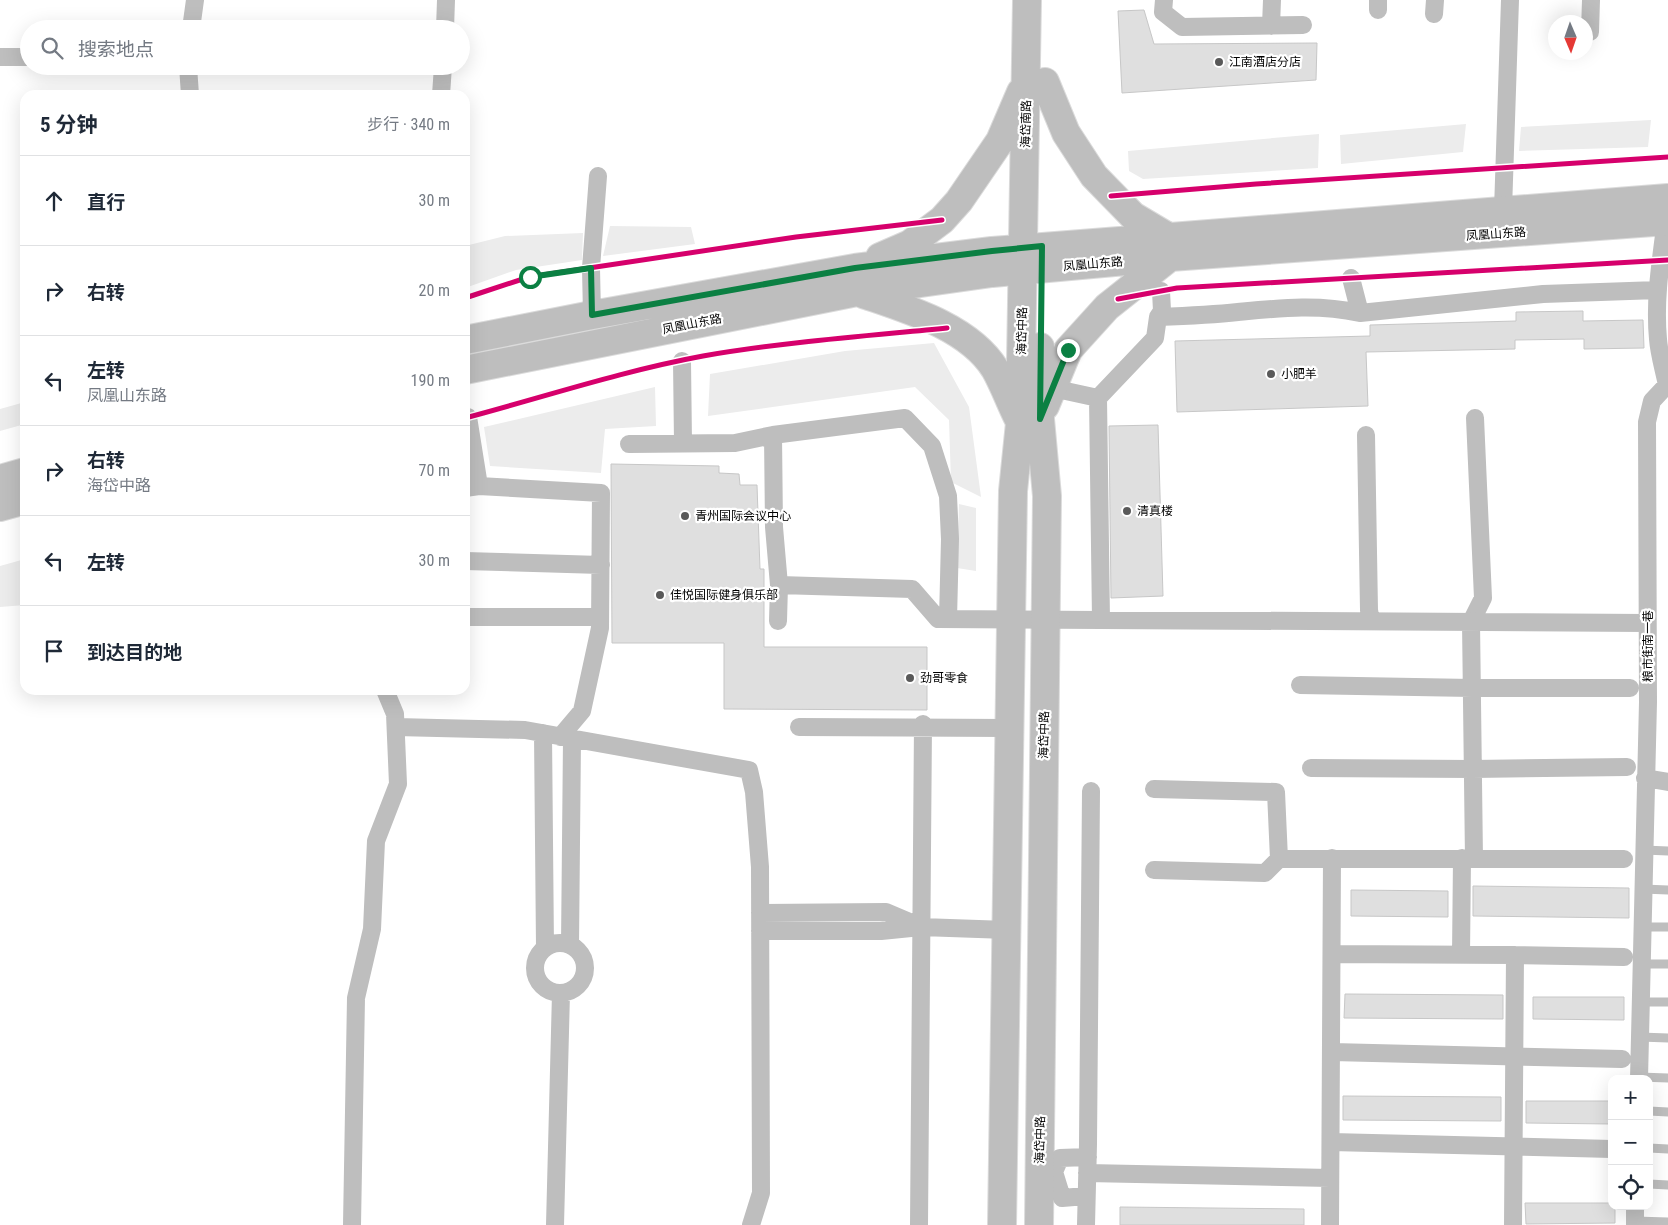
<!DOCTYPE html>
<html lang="zh">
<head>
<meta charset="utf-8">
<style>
  :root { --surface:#fff; --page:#f6f6f7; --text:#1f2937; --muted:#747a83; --line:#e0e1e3 }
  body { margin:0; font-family:"Roboto Condensed","Noto Sans SC",sans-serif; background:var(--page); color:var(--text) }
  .controls { position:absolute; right:15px; bottom:15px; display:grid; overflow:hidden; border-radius:10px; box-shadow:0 5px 20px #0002 }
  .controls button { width:45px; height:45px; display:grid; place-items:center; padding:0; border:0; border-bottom:1px solid var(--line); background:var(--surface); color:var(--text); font:25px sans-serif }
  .compass { position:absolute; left:1548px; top:15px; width:45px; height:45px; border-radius:50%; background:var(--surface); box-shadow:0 5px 20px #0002; rotate:178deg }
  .stop { position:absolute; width:15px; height:15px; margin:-11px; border:4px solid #0b8043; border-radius:50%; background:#fff }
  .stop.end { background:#0b8043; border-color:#fff; box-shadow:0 1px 5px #0008 }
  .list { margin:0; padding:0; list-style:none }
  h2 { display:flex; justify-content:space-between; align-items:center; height:65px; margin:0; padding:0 20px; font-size:21px }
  h2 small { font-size:16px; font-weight:400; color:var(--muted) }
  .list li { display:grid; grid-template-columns:32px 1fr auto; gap:15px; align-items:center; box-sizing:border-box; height:90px; padding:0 20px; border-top:1px solid var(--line) }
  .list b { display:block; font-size:19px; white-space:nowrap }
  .list p { margin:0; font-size:16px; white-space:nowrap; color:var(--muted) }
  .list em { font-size:16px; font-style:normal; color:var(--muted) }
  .icon { flex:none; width:28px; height:28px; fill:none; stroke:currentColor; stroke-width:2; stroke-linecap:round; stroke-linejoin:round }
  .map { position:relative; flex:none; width:1668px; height:1225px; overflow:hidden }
  .search { position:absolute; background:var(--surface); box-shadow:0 5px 20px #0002; left:20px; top:20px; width:450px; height:55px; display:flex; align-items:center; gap:12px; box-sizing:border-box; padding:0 18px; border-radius:28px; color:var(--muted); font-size:19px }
  .panel { position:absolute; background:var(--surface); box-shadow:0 5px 20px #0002; left:20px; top:90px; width:450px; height:605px; border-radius:15px }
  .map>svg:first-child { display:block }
  .green { fill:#ececec }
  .building { fill:#dfdfdf; stroke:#c7c7c7 }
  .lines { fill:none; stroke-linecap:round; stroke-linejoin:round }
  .primary-casing { stroke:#dbdbdb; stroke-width:30 }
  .lane { stroke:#bebebe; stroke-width:9 }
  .street { stroke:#bebebe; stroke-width:18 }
  .primary { stroke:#bebebe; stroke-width:28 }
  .cycleway-casing { stroke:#fff; stroke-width:8 }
  .cycleway { stroke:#d6006c; stroke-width:5 }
  .route { stroke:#0b8043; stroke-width:6 }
  .poi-dot { fill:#595959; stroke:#fff; stroke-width:2 }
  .labels { text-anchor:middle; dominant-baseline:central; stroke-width:4.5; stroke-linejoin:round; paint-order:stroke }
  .poi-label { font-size:12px; fill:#000; stroke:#fff; text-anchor:start }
  .street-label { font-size:12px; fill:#000; stroke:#fff }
</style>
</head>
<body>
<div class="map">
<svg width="1668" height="1225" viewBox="0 0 1668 1225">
  <rect width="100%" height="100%" fill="#fff"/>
  <path class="green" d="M1651 120 1648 147 1519 151 1521 127Z
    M1466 124 1463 152 1341 164 1340 135Z
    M1319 134 1318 168 1143 179 1129 171 1128 151Z
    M610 226 691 227 695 244 603 256Z
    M583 233 582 260 516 270 465 288V246L505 236Z
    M934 343 969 407 981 497 951 482 949 420 915 387 708 416 710 374 845 351Z
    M655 387 656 426 605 429 601 473 490 466 484 427Z
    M25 402V424L0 431V409Z
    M959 504 976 508V571L957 568Z
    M25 559V605L0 607V566Z"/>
  <path class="building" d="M1144 10 1154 44 1317 43 1316 80 1122 93 1118 11Z
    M1583 311V321L1643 320 1644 348 1584 349V339L1515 340V349L1366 352 1368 406 1177 412 1175 341 1370 336V325L1516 321V312Z
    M1158 425 1163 596 1111 598 1109 426Z
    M611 464 719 466V473L739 474 740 485H757L760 569H764V647H927V710L724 709V643H612Z
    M1473 886 1629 888V918L1473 916Z
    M1351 890 1448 891V917L1351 916Z
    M1345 994 1503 995V1019L1344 1018Z
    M1533 997H1624V1020L1533 1019Z
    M1343 1096 1501 1097V1121L1343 1120Z
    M1526 1101H1612V1124L1526 1123Z
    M1525 1203H1612V1206H1615V1223L1526 1224Z
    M1120 1207 1304 1209V1225H1120Z"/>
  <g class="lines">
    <defs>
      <path id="primary" d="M1045 82 1066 133 1094 176 1133 216 1170 238
        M880 257 910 244 942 220 959 201 1000 141 1021 92
        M863 294C907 309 969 327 995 369 1004 385 1010 402 1018 418
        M465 340 592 315 855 268 992 251 1668 198
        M465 370 857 292 992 273 1170 257 1668 221
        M1045 406 1068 350 1107 307 1170 257
        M0 479 25 472
        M0 507 25 500
        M1002 1225 1013 491 1020 423 1027 0
        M1039 1225 1047 496 1040 419V347"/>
    </defs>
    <use href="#primary" class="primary-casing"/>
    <path class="lane" d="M1644 850 1668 851
      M1643 889 1668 890
      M1643 927H1668
      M1641 964H1668
      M1640 1002H1668
      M1640 1037 1668 1038
      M1639 1077 1668 1078
      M1649 1111 1668 1112
      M1649 1148 1668 1149
      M1649 1184 1668 1185
      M1635 1221 1668 1222"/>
    <path class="street" d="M1164 0 1163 12 1182 27 1303 25
      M1378 10V0
      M1434 14 1435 0
      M1271 26 1272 0
      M191 29 195 0
      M445 29 446 0
      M1590 32 1591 0
      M0 57H29
      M188 66 190 95
      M441 95 443 66
      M1503 210 1510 0
      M1351 278 1360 313
      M592 315 591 268 598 176
      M1158 317 1162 311 1161 291
      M682 361 683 443
      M1052 388 1098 398
      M468 417 479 486
      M773 435 774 527 779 585 778 621
      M1366 435 1369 610 1371 621
      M629 444 735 443 773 435 905 418 932 446 948 496 950 539 948 619
      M465 488 479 486 601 493 600 628 582 711 560 737
      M465 561 601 565
      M779 585 912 589 938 619 1647 623
      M465 617H600
      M1101 620 1098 398 1155 338 1158 317C1185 316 1211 315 1238 312 1281 308 1318 304 1360 313L1543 294 1658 290
      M1300 685 1472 688H1630
      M396 727 525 730 749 770 754 792 760 867 761 1193 751 1225
      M799 727 1009 728
      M543 733 545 948
      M1311 768 1473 769 1627 767
      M1645 778 1668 782
      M1154 789 1276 792 1279 859
      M1474 859 1471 622 1483 598 1475 418
      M1154 870 1265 873 1279 859H1624
      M760 913 886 912 919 926
      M760 931H881L921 927 1007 930
      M535 968a25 25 0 1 1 50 0a25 25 0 1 1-50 0Z
      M570 945 572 739
      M1332 954 1515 955 1624 957
      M1461 955 1462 858
      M1332 1052 1622 1059
      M1639 1079 1648 702 1647 422 1652 401 1667 385C1664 370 1659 354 1658 339 1654 296 1662 254 1667 212
      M1331 1142 1612 1149
      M1087 1173 1330 1178
      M1086 1196 1062 1198 1054 1172 1060 1158 1088 1157
      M352 1225 356 998 372 929 376 841 398 784 395 714 385 690
      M555 1225 561 993
      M919 1225 923 724
      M1086 1225 1088 1144 1091 791
      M1330 1225 1332 858
      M1513 1225 1515 955
      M1635 1225V1206"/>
    <use href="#primary" class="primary"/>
    <defs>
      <path id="cycleway" d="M1111 196 1256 184 1668 157
        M465 298 529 277 796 237 942 220
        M1118 299 1177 288 1668 260
        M465 418C544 397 622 371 703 356 784 342 866 336 947 328"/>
    </defs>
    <use href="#cycleway" class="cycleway-casing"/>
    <use href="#cycleway" class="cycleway"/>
  </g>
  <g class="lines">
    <path class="route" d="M530 277 591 268 592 315 855 268 992 251 1042 246 1040 419 1068 350"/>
  </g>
  <g class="poi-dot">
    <circle cx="1219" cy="62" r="5"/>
    <circle cx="1271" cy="374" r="5"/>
    <circle cx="1127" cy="511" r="5"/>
    <circle cx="685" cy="516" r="5"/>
    <circle cx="660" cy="595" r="5"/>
    <circle cx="910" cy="678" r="5"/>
  </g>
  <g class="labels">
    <g class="poi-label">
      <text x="1229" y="62">江南酒店分店</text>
      <text x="1281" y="374">小肥羊</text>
      <text x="1137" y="511">清真楼</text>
      <text x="695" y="516">青州国际会议中心</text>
      <text x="670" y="595">佳悦国际健身俱乐部</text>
      <text x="920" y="678">劲哥零食</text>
    </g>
    <g class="street-label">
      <text transform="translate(1026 124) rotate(-89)">海岱南路</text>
      <text transform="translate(1496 234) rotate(-4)">凤凰山东路</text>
      <text transform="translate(1093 264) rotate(-5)">凤凰山东路</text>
      <text transform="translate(692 324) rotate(-11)">凤凰山东路</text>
      <text transform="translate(1022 331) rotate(-89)">海岱中路</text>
      <text transform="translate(1648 646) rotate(-90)">粮市街南一巷</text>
      <text transform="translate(1044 735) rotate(-89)">海岱中路</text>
      <text transform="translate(1040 1140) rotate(-89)">海岱中路</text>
    </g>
  </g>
</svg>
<div class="controls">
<button>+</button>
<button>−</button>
<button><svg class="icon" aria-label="locate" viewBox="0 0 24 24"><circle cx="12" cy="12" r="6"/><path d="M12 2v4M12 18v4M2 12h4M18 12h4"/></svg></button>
</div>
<svg class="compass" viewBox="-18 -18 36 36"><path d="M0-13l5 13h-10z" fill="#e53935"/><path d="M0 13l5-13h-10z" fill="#747a83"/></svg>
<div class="stop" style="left:530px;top:277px"></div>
<div class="stop end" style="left:1068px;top:350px"></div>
<div class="search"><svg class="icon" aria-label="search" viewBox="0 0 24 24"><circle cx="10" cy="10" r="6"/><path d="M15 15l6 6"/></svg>搜索地点</div>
<section class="panel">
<h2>5 分钟<small>步行 · 340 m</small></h2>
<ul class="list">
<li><svg class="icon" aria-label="ahead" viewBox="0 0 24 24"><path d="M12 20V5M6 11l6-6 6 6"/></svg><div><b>直行</b></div><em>30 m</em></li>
<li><svg class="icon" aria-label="right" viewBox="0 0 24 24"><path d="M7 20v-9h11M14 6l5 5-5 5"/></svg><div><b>右转</b></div><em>20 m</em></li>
<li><svg class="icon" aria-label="left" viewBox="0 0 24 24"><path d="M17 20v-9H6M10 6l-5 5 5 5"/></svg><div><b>左转</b><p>凤凰山东路</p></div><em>190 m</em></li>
<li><svg class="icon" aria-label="right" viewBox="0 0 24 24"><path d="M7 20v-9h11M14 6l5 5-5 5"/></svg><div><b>右转</b><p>海岱中路</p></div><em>70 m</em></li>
<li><svg class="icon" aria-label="left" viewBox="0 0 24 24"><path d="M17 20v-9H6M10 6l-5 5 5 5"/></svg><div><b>左转</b></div><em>30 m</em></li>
<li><svg class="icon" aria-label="arrive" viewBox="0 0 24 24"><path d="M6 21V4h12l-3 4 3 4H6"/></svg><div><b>到达目的地</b></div></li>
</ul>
</section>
</div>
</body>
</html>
